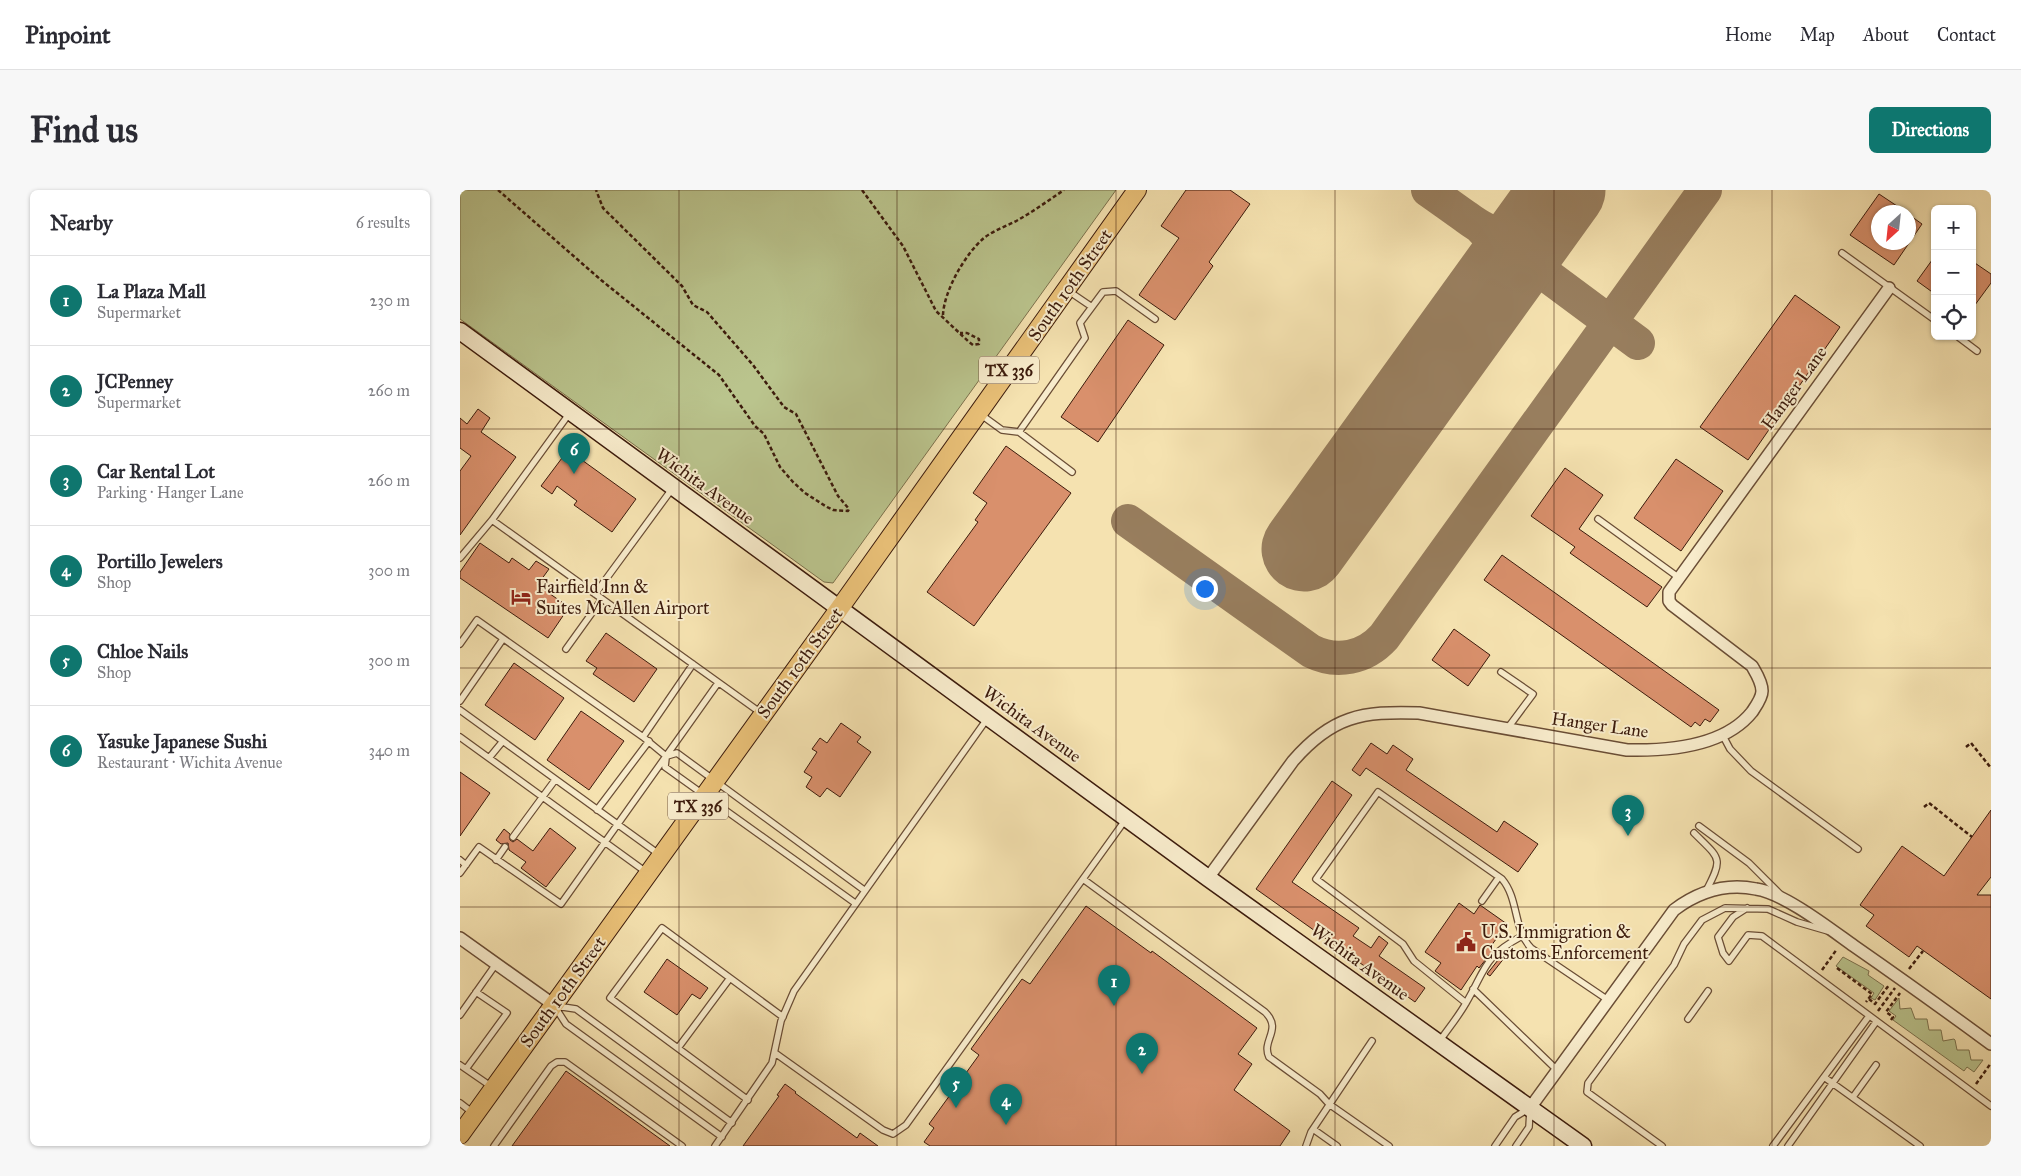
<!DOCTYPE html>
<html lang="en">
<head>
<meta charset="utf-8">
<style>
  :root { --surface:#fff; --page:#f7f7f7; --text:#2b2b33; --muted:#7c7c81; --line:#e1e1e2; --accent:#0f766e }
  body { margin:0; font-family:"IM FELL Great Primer",serif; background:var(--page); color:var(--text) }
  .controls { position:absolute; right:15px; top:15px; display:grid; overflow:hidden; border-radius:8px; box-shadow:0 1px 4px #0004 }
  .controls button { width:45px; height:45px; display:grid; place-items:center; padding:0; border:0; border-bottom:1px solid var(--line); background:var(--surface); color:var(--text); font:25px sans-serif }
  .compass { position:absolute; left:1411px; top:15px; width:45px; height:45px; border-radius:50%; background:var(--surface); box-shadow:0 1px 4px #0004; rotate:207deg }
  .you { position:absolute; left:744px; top:398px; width:18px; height:18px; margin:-12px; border:4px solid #fff; border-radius:50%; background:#1a73e8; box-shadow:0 0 0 8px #1a73e833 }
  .badge { display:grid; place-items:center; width:32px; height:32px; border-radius:50%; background:var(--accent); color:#fff; font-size:16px; font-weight:700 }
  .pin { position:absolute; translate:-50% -41px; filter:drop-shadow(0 1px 2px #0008) }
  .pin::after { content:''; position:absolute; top:26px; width:18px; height:15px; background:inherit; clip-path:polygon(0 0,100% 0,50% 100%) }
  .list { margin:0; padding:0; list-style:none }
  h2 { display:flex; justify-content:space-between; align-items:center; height:65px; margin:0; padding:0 20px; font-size:21px }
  h2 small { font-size:16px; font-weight:400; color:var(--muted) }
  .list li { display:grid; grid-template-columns:32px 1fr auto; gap:15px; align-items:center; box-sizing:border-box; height:90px; padding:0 20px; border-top:1px solid var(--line) }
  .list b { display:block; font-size:19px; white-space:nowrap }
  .list p { margin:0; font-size:16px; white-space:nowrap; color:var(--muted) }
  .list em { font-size:16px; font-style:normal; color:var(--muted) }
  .icon { flex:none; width:28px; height:28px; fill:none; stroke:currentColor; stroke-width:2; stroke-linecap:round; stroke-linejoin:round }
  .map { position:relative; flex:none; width:1531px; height:956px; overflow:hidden; border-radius:8px }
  header { display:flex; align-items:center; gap:30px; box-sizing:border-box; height:70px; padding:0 25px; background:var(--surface); border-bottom:1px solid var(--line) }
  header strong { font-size:24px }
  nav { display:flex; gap:28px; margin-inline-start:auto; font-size:18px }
  .intro { display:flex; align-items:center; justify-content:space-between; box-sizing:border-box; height:120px; padding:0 30px }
  h1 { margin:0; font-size:35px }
  .button { padding:12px 22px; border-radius:8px; background:var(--accent); color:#fff; font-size:18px; font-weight:700 }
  main { display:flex; gap:30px; padding:0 30px }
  aside { flex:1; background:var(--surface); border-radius:8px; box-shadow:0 1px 4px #0004 }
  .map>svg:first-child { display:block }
  .green { fill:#bac48d; stroke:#7b704c }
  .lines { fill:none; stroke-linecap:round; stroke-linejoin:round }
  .taxiway { stroke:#987e5e; stroke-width:34 }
  .runway { stroke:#987e5e; stroke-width:85 }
  .building { fill:#d9906c; stroke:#3c1b0c }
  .lane-casing { stroke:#6a4d35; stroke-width:8 }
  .street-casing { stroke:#6a4d35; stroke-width:14 }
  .secondary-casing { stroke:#3c1b0c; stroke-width:19 }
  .primary-casing { stroke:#3c1b0c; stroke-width:20 }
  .path { stroke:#3c1b0c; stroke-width:2.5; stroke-dasharray:4 2.5; stroke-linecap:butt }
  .lane { stroke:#f8eccc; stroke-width:5.5 }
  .street { stroke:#f8eccc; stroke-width:11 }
  .secondary { stroke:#f8eccc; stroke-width:16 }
  .primary { stroke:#eac178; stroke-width:18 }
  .grid { fill:none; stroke:#3c1b0c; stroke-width:1; stroke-opacity:0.55 }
  .labels { text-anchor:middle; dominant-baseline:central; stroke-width:4; stroke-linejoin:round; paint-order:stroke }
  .shield { fill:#f8eccc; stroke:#745a46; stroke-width:1 }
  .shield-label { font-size:16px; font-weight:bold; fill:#3c1b0c }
  .street-label { font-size:18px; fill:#3c1b0c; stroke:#f8eccc }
  .poi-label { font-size:18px; fill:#3c1b0c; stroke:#f8eccc; text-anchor:start }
</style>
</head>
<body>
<header>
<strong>Pinpoint</strong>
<nav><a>Home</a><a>Map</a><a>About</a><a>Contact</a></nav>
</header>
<div class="intro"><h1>Find us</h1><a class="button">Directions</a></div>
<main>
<aside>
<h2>Nearby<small>6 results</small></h2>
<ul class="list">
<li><span class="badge">1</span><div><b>La Plaza Mall</b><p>Supermarket</p></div><em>230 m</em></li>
<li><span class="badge">2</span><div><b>JCPenney</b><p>Supermarket</p></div><em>260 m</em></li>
<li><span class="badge">3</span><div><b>Car Rental Lot</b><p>Parking · Hanger Lane</p></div><em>260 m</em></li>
<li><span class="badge">4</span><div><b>Portillo Jewelers</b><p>Shop</p></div><em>300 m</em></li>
<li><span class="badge">5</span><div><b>Chloe Nails</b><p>Shop</p></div><em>300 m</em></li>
<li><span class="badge">6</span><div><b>Yasuke Japanese Sushi</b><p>Restaurant · Wichita Avenue</p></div><em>340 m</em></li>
</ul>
</aside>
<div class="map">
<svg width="1531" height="956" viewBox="0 0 1531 956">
  <rect width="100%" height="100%" fill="#f5e2b0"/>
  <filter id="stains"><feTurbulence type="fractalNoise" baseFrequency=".004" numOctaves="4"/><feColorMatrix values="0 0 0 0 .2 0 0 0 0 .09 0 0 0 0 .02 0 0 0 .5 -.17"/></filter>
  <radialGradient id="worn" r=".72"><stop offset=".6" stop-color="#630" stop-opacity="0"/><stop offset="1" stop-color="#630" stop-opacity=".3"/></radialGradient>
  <path class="green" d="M0 0H656L373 393 364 392 0 129Z
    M1383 767 1409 781 1408 785 1424 796 1415 810 1411 808 1414 803 1376 776Z
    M1439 808 1440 819 1451 818 1455 829H1467L1469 840H1481L1483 851 1494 849 1495 850 1497 860H1509L1511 870H1523L1514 882 1507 877 1504 881 1433 830 1436 826 1429 821Z"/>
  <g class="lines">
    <path class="taxiway" d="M968 0C981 9 993 18 1006 27 1037 50 1055 53 1084 25
      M1084 25C1076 47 1072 63 1085 84L1178 153
      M1021 38C1042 58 1039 79 1029 103
      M668 331 851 461C877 474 905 468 924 447L1245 0"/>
    <path class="runway" d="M844 359 1103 0"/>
  </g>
  <path class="building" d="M726 0H770L790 14 749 72 753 76 715 130 679 105 719 48 701 36Z
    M1419 4 1446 22H1418V52H1448V24L1462 34 1434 75 1390 45Z
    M1475 66V104L1457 91Z
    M1512 71 1531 84V93L1512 119Z
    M1335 105 1380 137 1288 270 1240 237Z
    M668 130 704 155 638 252 601 227Z
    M18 219 30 228 21 242 56 267 0 345V281L11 266 0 258V228L7 234Z
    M546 256 611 303 514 436 467 402 518 332 515 330 527 313 513 303Z
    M108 260 176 309 152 342 114 315 117 311 97 296 92 304 81 296Z
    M1216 269 1263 301 1221 361 1174 328Z
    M1105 278 1143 305 1119 339 1202 397 1187 417 1110 363 1115 357 1071 326Z
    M20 353 49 373 52 368 69 380 76 371 89 379 81 390 84 392 80 397 109 417 88 448 0 388V382Z
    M1042 365 1259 520 1250 532 1245 529 1240 536 1235 532 1231 537 1024 390Z
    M994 439 1030 465 1008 496 972 470Z
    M146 443 197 479 174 512 133 484 137 478 126 471Z
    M54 473 104 508 75 550 25 515Z
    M121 521 164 551 129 600 87 570Z
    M381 533 401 547 397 552 411 562 380 607 367 598 360 607 346 597 352 587 344 582 357 562 352 559 360 548 367 553Z
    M911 553 927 564 933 555 953 569 946 580 1037 642 1044 631 1078 654 1058 682 906 578 900 586 892 580Z
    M0 582 30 603 0 646Z
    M872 591 892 605 832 692 899 738 893 746 911 758 919 746 928 753 919 766 965 798 955 812 796 699Z
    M1531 620V687L1517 705H1531V809L1457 756 1449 767 1406 736 1414 725 1400 715 1442 656 1484 686Z
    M90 638 116 658 86 697 61 678 66 672 49 660 48 653 41 654 36 650 44 639 50 644V650L53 652 57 649 73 661Z
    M999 713 1014 724 1020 715 1047 734 1031 756 1034 759 1019 778 1017 776 1001 800 975 781 981 773 965 762Z
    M626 716 691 763 692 761 797 838 778 864 792 874 774 900 830 941 820 956H470L464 952 474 938 469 934 519 865 511 859 562 789 570 794Z
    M1042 765 1045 767 1030 786 1027 784Z
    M207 769 248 798 240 809 232 804 217 825 184 802Z
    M106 881 210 956H52Z
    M325 894 336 902 335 903 397 948 400 943 418 956H283L319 906 317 905Z"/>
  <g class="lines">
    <defs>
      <path id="lane" d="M1382 63 1475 130
        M607 100 632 117
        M1497 146 1517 161
        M520 224 542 240 559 242 612 282
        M559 242 625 148 620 133 643 102 656 101 695 129
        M1138 329 1218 387
        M32 330 301 523
        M0 368 32 330 109 224
        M135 404 212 299
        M0 454 17 430 183 547
        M106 459 142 409
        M1041 482 1073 504 1047 539
        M0 511 43 449
        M0 520 200 665
        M1262 544 1270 559 1291 581 1398 659
        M0 547 186 682
        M206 566 183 547 233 474
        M207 566 217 563 404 700
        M29 568 43 551
        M206 568 205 577 395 713
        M137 620 189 551
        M1239 636 1289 673 1320 704
        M1234 643C1260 669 1264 667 1246 701
        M53 647 95 590
        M0 670 6 675
        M36 670 45 657
        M0 683 19 657 101 714 258 493
        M623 689 805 822C823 840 801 850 809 867L860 904 869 914 929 956
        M1022 711 1039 687
        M1287 718 1273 727 1258 747 1263 763 1269 771 1288 745 1302 746 1531 916
        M1013 799 1097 880
        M1006 813 954 771 943 754 856 689 918 602 1042 689C1059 709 1053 739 1071 758L1148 810
        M96 816 116 819 272 933
        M95 817 106 834 262 947
        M0 825 36 774
        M1228 829 1248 801
        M979 852C988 839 998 827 1006 813 1026 779 1023 767 1062 746
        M218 858 270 788
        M315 863 423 940 433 944 446 935 666 629
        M0 875 32 897
        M6 879 47 823 16 802
        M1364 887 1460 956
        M1393 907 1416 875
        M288 910 150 808 202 738 323 827
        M0 913 13 923
        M853 939 877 956
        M34 956 91 876 97 872H105L222 956
        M255 956 312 873 321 831 334 801 527 529
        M846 956 851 942 912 851
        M1035 956 1055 927 1068 919
        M1056 956 1069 937 1070 920
        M1202 956 1127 902 1128 893 1214 775 1224 754 1242 730 1265 718 1308 719 1337 732 1368 741
        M1313 956 1409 826
        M1328 956 1416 832"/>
      <path id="street" d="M748 688 833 571C872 526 902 521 959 523L1167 560C1208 561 1264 557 1292 522 1296 516 1302 508 1302 501 1302 492 1296 483 1292 476L1212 415 1209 411V402L1429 98
        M0 748 94 815
        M1070 918 1214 720C1238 702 1266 693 1296 699 1324 703 1370 739 1394 756 1440 788 1486 821 1531 854"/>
      <path id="secondary" d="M0 141 748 688 1123 956"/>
      <path id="primary" d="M0 945 379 419 677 0"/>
    </defs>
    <use href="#lane" class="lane-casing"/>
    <use href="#street" class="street-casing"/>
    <use href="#secondary" class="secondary-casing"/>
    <use href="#primary" class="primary-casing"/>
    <path class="path" d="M38 0 141 90 259 185 295 236 304 244 320 277 333 292 345 303 367 317 373 320 388 321 389 319 378 306 336 224 324 217 293 175 247 122 233 115 222 96 143 18 136 0
      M402 0 443 56 476 121 509 152 513 155 519 154V149L507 143H500
      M483 125C484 101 505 64 524 48 534 40 547 36 558 30 574 21 589 10 604 0
      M1506 557 1511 553 1531 578
      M1464 617 1469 613 1512 647
      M1377 778 1412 804 1406 812
      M1449 779 1463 761
      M1362 780 1377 759
      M1409 809 1415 814 1429 795
      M1418 821 1435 798
      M1431 830 1433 827 1426 822 1440 803
      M1516 894 1531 873"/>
    <use href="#lane" class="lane"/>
    <use href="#street" class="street"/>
    <use href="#secondary" class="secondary"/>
    <use href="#primary" class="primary"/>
  </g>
  <path class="grid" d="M219 0V956M437 0V956M656 0V956M875 0V956M1094 0V956M1312 0V956M0 239H1531M0 478H1531M0 717H1531"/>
  <defs>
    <symbol id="hotel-bare" viewBox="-9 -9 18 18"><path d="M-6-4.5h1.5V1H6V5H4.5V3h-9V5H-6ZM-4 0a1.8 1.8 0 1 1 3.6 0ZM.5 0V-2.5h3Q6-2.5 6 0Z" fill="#8f2418" stroke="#f8eccc" stroke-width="2.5" paint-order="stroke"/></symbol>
    <symbol id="civic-bare" viewBox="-9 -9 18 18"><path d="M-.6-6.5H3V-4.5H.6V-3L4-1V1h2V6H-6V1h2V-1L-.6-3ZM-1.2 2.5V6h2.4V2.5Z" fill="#8f2418" stroke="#f8eccc" stroke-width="2.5" paint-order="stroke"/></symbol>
  </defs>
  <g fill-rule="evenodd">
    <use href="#hotel-bare" x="47" y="393" width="28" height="28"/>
    <use href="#civic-bare" x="992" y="738" width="28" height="28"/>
  </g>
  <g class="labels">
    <g class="shield">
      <rect x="519" y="166.5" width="60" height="27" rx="4"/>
      <rect x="208" y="602.5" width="60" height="27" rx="4"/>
    </g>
    <g class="shield-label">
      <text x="549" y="180">TX 336</text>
      <text x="238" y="616">TX 336</text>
    </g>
    <g class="street-label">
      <text transform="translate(610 95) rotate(-55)">South 10th Street</text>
      <text transform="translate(1334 198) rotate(-54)">Hanger Lane</text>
      <text transform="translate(245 296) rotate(36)">Wichita Avenue</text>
      <text transform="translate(340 473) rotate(-54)">South 10th Street</text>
      <text transform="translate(572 534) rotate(36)">Wichita Avenue</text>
      <text transform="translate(1140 535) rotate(8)">Hanger Lane</text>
      <text transform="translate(900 772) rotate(36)">Wichita Avenue</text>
      <text transform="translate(103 802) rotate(-54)">South 10th Street</text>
    </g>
    <g class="poi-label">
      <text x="76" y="397">Fairfield Inn &amp;<tspan x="76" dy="21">Suites McAllen Airport</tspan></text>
      <text x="1021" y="742">U.S. Immigration &amp;<tspan x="1021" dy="21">Customs Enforcement</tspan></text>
    </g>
  </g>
  <rect width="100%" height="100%" filter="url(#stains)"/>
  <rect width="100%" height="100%" fill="url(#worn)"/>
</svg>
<div class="controls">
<button>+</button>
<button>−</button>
<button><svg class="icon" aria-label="locate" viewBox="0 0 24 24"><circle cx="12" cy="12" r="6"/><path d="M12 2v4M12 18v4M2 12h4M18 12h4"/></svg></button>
</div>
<svg class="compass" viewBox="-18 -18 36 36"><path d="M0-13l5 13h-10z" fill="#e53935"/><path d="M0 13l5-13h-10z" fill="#7c7c81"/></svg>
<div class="you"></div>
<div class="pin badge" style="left:654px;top:816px">1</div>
<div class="pin badge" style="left:682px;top:884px">2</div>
<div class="pin badge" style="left:1168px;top:646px">3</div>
<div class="pin badge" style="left:546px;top:935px">4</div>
<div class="pin badge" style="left:496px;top:918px">5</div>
<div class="pin badge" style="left:114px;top:284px">6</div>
</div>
</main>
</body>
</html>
